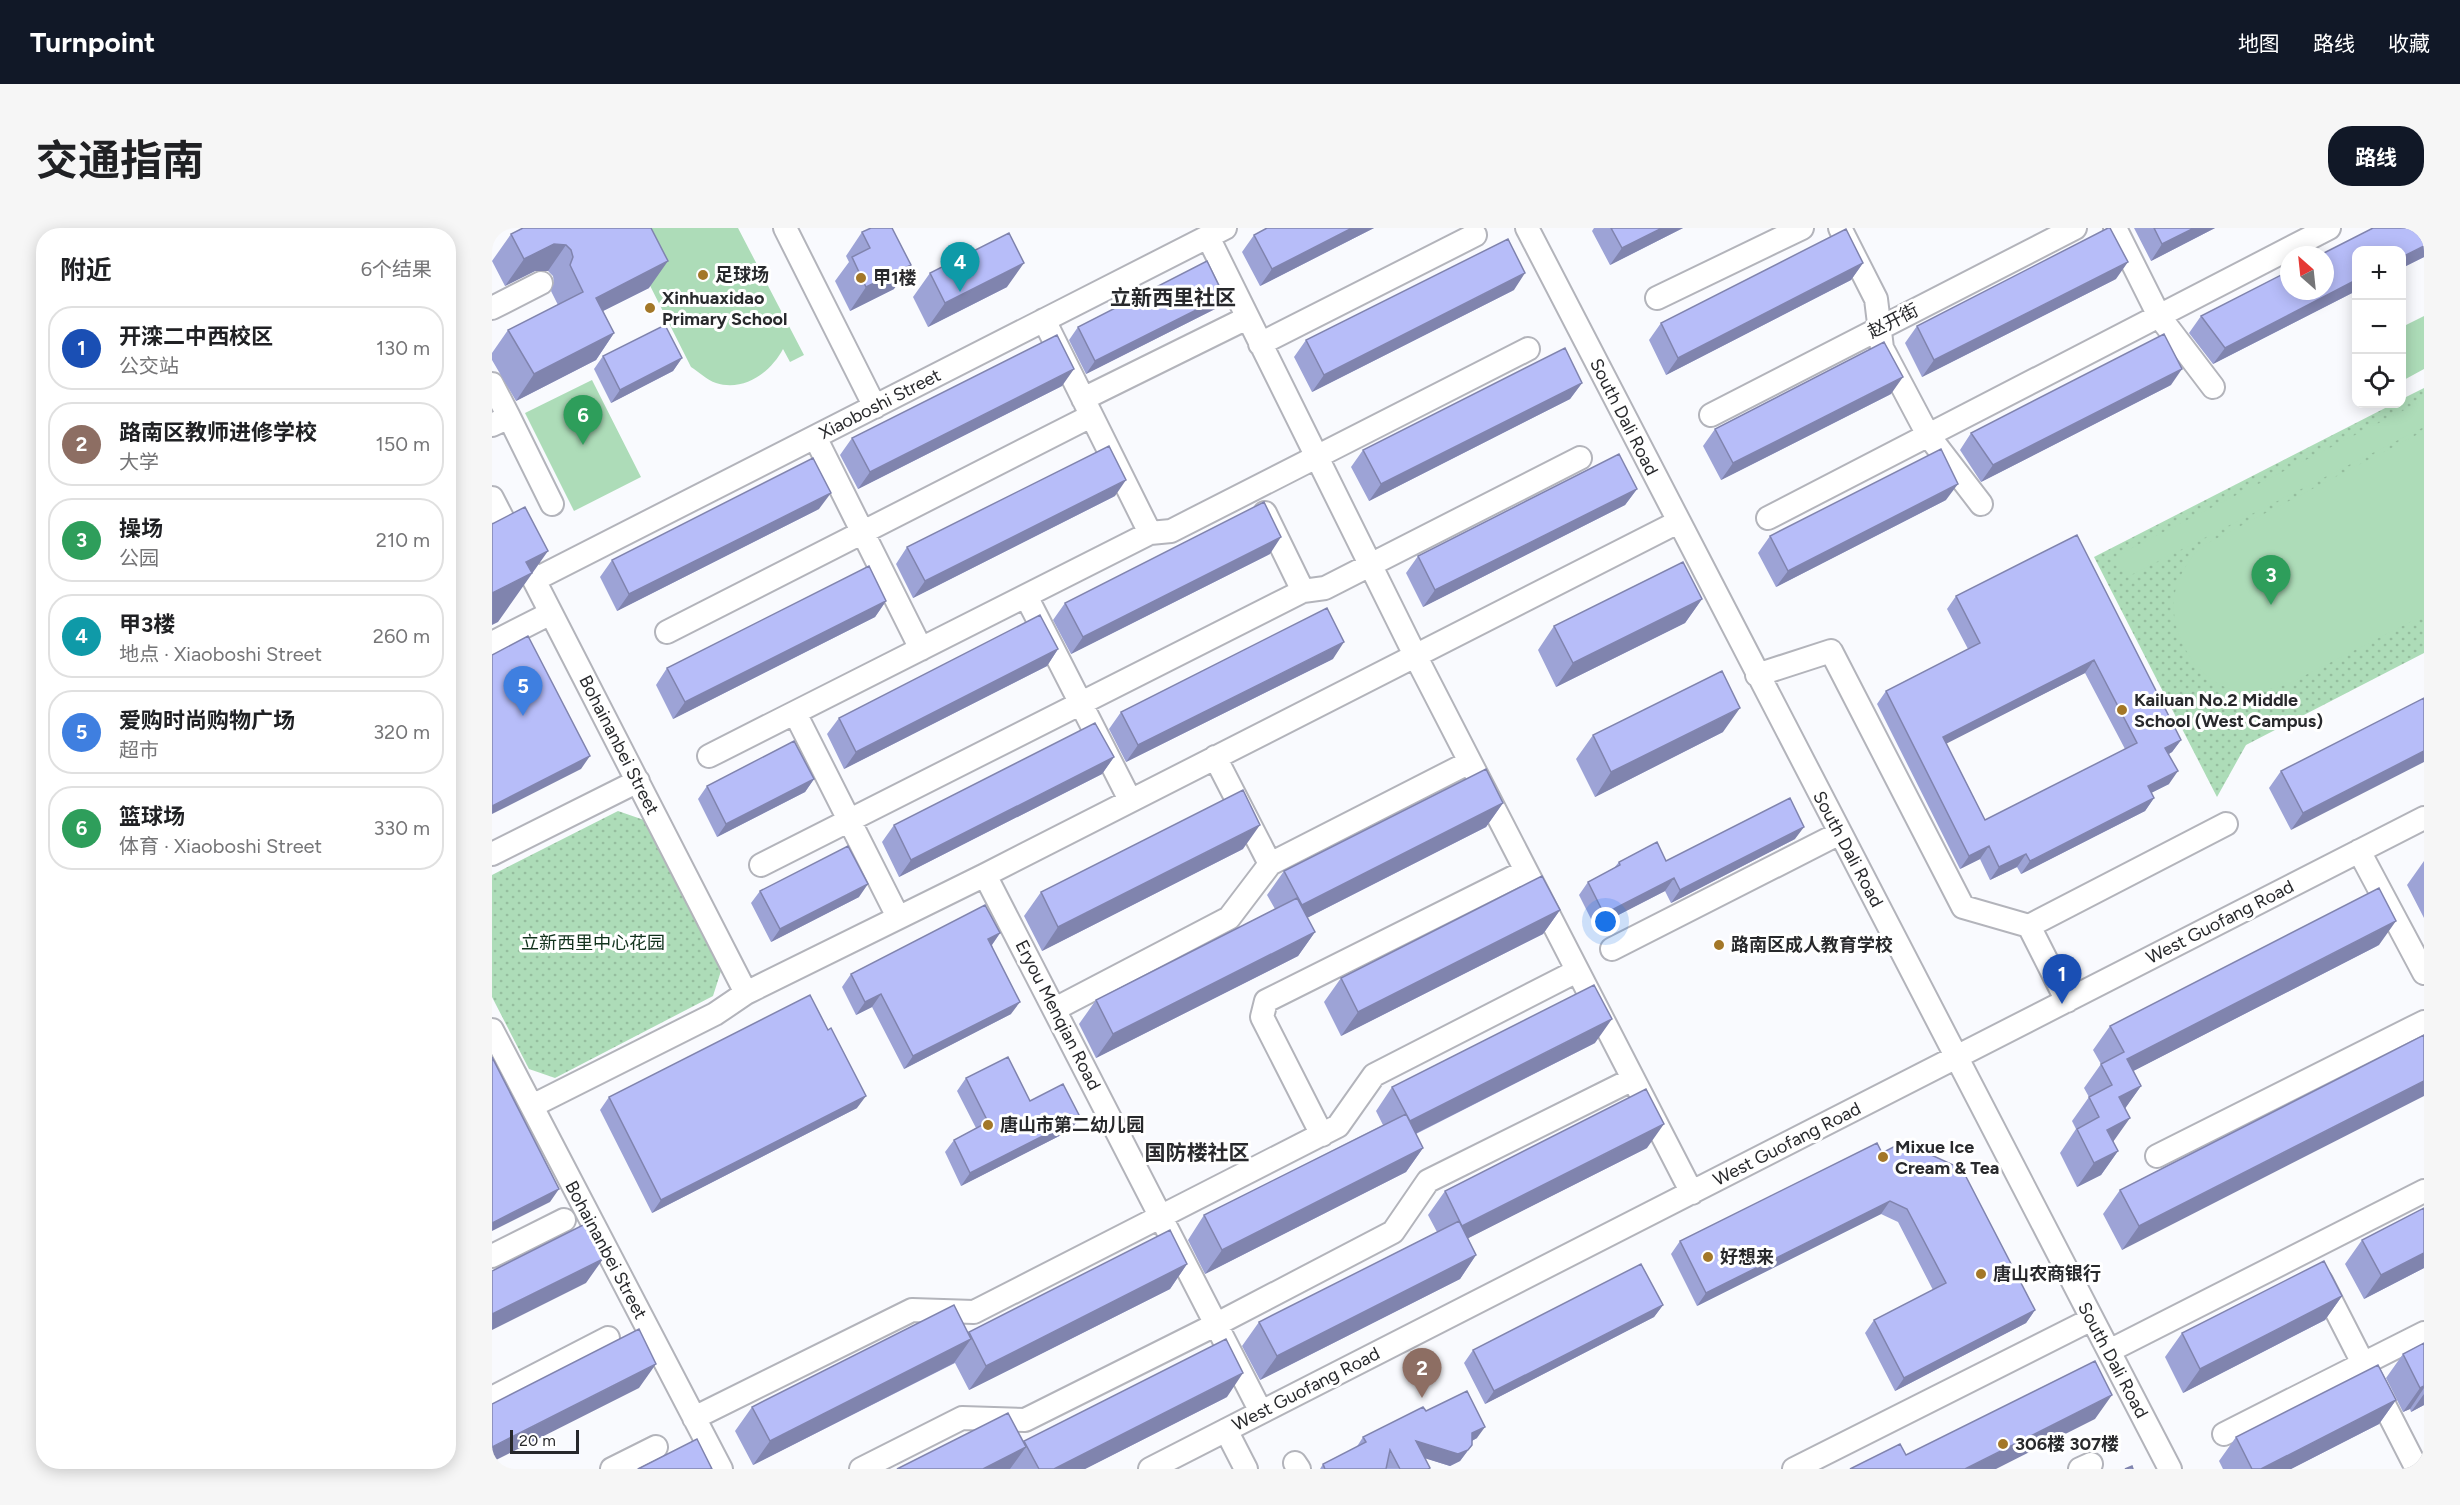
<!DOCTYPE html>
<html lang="zh">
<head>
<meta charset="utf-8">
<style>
  :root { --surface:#fff; --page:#f6f6f6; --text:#202124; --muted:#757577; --line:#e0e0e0; --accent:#111827 }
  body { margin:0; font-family:Figtree,"Noto Sans SC",sans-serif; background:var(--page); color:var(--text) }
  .controls { position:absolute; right:18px; top:18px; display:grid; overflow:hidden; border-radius:12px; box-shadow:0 3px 15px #0003 }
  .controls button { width:54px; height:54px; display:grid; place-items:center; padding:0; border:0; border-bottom:2px solid var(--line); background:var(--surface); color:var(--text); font:30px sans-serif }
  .compass { position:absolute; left:1788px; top:18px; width:54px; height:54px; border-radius:50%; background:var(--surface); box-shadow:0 3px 15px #0003; rotate:333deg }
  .scale { position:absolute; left:18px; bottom:15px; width:69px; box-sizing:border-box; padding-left:6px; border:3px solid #28292c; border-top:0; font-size:16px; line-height:21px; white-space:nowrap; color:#28292c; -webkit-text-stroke:4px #fff; paint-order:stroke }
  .you { position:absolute; left:1114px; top:694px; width:21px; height:21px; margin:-15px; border:4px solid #fff; border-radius:50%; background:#1a73e8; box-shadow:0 0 0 9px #1a73e833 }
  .badge { display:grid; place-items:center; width:39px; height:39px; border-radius:50%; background:var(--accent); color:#fff; font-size:20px; font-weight:700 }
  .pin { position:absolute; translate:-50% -50px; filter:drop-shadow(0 2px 3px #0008) }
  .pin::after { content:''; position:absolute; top:32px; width:21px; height:18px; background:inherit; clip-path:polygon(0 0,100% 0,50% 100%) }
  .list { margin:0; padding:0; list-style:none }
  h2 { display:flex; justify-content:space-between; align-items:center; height:78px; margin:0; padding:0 24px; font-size:26px }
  h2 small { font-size:20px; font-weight:400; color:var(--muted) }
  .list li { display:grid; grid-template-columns:39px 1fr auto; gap:18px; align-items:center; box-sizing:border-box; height:84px; margin:0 12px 12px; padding:0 12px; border:2px solid var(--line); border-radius:24px }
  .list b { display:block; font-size:22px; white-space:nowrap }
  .list p { margin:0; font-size:20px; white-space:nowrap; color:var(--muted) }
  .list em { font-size:20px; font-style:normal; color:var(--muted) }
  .icon { flex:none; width:33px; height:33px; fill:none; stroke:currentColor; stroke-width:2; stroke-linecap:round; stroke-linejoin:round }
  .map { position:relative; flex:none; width:1932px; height:1241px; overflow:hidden; border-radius:24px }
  header { display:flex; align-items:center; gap:36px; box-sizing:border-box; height:84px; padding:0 30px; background:var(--accent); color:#fff }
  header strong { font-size:28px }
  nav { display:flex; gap:33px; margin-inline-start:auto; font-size:21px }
  .intro { display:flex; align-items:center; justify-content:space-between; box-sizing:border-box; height:144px; padding:0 36px }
  h1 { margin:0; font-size:42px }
  .button { padding:15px 27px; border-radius:24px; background:var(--accent); color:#fff; font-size:21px; font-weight:700 }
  main { display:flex; gap:36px; padding:0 36px }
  aside { flex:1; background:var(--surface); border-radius:24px; box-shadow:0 3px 15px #0003 }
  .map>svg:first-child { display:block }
  .park { fill:url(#park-dots) }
  .pitch { fill:#addcb8 }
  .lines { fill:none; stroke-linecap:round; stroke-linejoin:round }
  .minor-casing { stroke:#b3b4bb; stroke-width:26 }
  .minor { stroke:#fff; stroke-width:22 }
  .wall { fill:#9da3d6; fill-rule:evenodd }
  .shaded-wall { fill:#8084ae }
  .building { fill:#b7bdf9; stroke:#8084ae; stroke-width:1.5; fill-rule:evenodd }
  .poi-dot { fill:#a37728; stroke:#fff; stroke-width:2 }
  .labels { text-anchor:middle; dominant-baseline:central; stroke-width:6; stroke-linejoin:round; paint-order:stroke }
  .poi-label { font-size:18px; font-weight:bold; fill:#28292c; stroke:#fff; text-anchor:start }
  .street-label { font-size:18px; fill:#28292c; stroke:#fff }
  .park-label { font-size:18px; fill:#12321d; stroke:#fff }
  .quarter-label { font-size:21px; font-weight:bold; fill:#28292c; stroke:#fff }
</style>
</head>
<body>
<header>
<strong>Turnpoint</strong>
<nav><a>地图</a><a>路线</a><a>收藏</a></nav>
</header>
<div class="intro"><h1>交通指南</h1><a class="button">路线</a></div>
<main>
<aside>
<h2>附近<small>6个结果</small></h2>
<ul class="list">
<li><span class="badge" style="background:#1a4fb4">1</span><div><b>开滦二中西校区</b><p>公交站</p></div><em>130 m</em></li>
<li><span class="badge" style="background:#8d6e63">2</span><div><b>路南区教师进修学校</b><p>大学</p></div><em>150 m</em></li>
<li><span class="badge" style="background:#2e9e5b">3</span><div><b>操场</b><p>公园</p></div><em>210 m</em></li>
<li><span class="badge" style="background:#0f9aa8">4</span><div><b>甲3楼</b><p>地点 · Xiaoboshi Street</p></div><em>260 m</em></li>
<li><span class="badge" style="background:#3f7fe0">5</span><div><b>爱购时尚购物广场</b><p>超市</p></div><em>320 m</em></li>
<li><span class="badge" style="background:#2e9e5b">6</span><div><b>篮球场</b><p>体育 · Xiaoboshi Street</p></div><em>330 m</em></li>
</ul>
</aside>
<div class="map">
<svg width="1932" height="1241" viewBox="0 0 1932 1241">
  <defs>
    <pattern id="park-dots" width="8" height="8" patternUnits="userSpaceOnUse" patternTransform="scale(1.5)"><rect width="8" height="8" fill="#addcb8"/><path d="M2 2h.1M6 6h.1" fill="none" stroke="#95bd9e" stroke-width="1.8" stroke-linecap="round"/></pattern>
  </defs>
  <rect width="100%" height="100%" fill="#f9fafe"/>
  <path class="park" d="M1932 160V425L1754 517 1725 569 1602 329 1901 176H1910V171Z
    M126 583 152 592 229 743 221 768 63 850 37 841 0 769V647Z"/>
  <path class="pitch" d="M129 0H246L312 127 298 134 291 121C279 144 252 164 224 155 215 152 207 144 199 139Z
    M1932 88V141L1910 153V99Z
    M100 152 149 249 82 283 33 185Z
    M1932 172V199L1635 349 1624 328Z
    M1932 203V387L1798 455C1781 461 1761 465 1743 462 1705 454 1678 407 1682 370 1685 349 1696 332 1710 318Z"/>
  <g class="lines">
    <defs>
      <path id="minor" d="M293 0 383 179
        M1035 0 1678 1241
        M1348 0 1384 71 1390 120 1436 207 1489 276
        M1623 0 1667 88 1721 159
        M716 9 923 427 1200 965
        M1165 70 1310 0
        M0 80 49 55
        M552 92 658 305
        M768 116 983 7
        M0 156 17 189 0 197
        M591 171 755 90
        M1219 187 1583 0
        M17 189 60 276
        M323 209 429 421
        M0 270 254 765
        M1276 290 1837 0
        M42 352 733 0
        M811 363 833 360 1088 230
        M534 368 638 572
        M175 404 599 188
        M0 415 59 385
        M1265 447 1339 423 1471 679 1537 698 1734 596
        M303 485 406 689
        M217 528 658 305 679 303 1036 121
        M723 529 778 636
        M1867 623 1932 745
        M0 626 146 553
        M269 637 811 363 773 285
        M493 647 769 1184
        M1537 698 1575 773
        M1120 721 1348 605
        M563 781 737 690 778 636 978 534
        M0 802 229 1241
        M40 878 223 786 254 765 493 647 1186 294
        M830 907 770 789 774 773 1034 643
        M1665 928 1932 794
        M0 1028 72 992
        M1829 1053 1925 1241
        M1617 1123 1932 963
        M0 1170 116 1110
        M202 1190 420 1082 482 1084 846 898 882 847 1085 743
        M734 1202 754 1241
        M1732 1206 1932 1105
        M803 1235 807 1241
        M120 1241 164 1219
        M369 1241 470 1190 533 1192 725 1096 901 1004 936 953 1141 851
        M658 1241 1932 590
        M1302 1241 1600 1091
        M1588 1241 1599 1236"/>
    </defs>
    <use href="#minor" class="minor-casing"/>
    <use href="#minor" class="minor"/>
  </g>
  <path class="wall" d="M159 0 157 60 111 83 122 105 104 132 24 173 0 132V125L16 102 66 77 59 63 62 55 61 48 56 43H43L13 58 0 33 19 6Z
    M882 0 768 58 750 24 762 7Z
    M1102 0H1191L1118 37 1100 3Z
    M1642 0H1723L1659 33Z
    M1881 0H1932V29L1910 40V22H1864V63L1721 136 1697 105 1709 88 1797 43V63H1833V27H1828Z
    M370 4 402 61 358 83 343 53 357 34 354 28Z
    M1371 35 1359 52 1174 147 1157 112 1169 95Z
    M438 45 515 59 436 99 421 69Z
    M1624 51 1430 149 1413 115 1425 98Z
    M1022 62 820 164 802 129 814 112Z
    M723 81 594 146 577 112 586 99Z
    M111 128 190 130 181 143 119 175 102 141Z
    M1090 155 1078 171 877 273 859 239 871 222Z
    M1679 157 1489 254 1468 222 1479 205Z
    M570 158 366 261 348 227 360 210Z
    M1399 166 1229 252 1211 218 1223 201Z
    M1145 261 1133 277 931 379 914 345 926 328Z
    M623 268 421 370 404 336 415 319Z
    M1454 272 1284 359 1266 325 1278 308Z
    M327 281 125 383 108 349 120 332Z
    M1585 307 1689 512 1680 524 1677 526V556L1659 565 1662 570 1653 583 1529 646 1525 639 1498 652 1488 631 1468 641 1385 476 1394 463 1476 421 1455 381 1464 368ZM1593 445 1633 521 1493 592 1454 515Z
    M778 326 579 426 561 392 573 375Z
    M1210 371 1193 395 1064 459 1046 422 1062 398Z
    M394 373 383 389 181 491 164 457 175 440Z
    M566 421 555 438 352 541 335 506 347 490Z
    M841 431 634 534 617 501 629 484Z
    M1932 470 1799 602 1777 560 1789 543Z
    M1231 504 1103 569 1084 531 1101 507Z
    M622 529 610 546 407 649 390 614 402 597Z
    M322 551 313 564 225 609 206 571 215 558Z
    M1011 575 994 599 815 690 823 704 806 728 604 830 587 796 604 772 783 681 775 667 792 643Z
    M1303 611 1179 675 1173 663 1103 699 1087 667 1096 654 1122 640 1127 634 1174 633Z
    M751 621 550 723 532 688 549 664Z
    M1932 633V690L1915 657Z
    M268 663 367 669 279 714 259 675Z
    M1068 682 1051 706 849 808 832 774 849 750Z
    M508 705 500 717 519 786 412 841 380 779 364 787 350 759 359 746Z
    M1887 717 1641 843 1649 858 1633 880 1621 914 1626 923 1609 947 1585 959 1568 925 1584 901 1580 893 1597 869 1592 860 1609 836 1601 822 1618 798Z
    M1932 807 1630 1022 1611 986 1628 962Z
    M1103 815 924 906 931 920 914 944 713 1046 696 1012 712 987 891 897 884 883 900 859Z
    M474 850 538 873 579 902 469 958 453 924 462 912 484 900 465 863Z
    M117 869 365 880 160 985 108 882Z
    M1155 920 976 1010 984 1027 968 1051 768 1152 750 1118 767 1094 945 1004 936 987 953 963Z
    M1390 925 1543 1082 1534 1095 1403 1163 1373 1105 1382 1092 1441 1062 1406 994 1389 986 1205 1078 1179 1026 1188 1013Z
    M1932 980V1040L1872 1071 1853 1036 1870 1012Z
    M695 1036 678 1061 477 1162 463 1135 261 1237 243 1203 260 1179 476 1105Z
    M1850 1068 1833 1092 1691 1165 1673 1129 1690 1105Z
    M1171 1077 1162 1089 993 1176 972 1135 981 1122Z
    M1932 1115V1177L1919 1184 1918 1181 1911 1184 1894 1150 1911 1126Z
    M735 1169 593 1241H405L531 1215 532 1213Z
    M1904 1172 1887 1196 1799 1241H1731L1727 1233 1744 1209Z
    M871 1209 985 1210 980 1213V1217L968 1233 958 1238 933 1230 937 1241H828L831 1236 864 1220Z"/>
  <path class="shaded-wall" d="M860 0H882L768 58 780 41Z
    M1170 0H1191L1118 37 1130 20Z
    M1702 0H1723L1659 33 1670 16Z
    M62 16 74 17 56 43H43L13 58 32 31Z
    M1932 18V29L1910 40V29Z
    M176 33 157 60 85 96 104 70Z
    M1636 34 1624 51 1430 149 1442 132Z
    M532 35 515 59 436 99 453 75Z
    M1371 35 1359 52 1174 147 1186 130Z
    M419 37 402 61 358 83 374 59Z
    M1033 45 1022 62 820 164 832 147Z
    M1864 52V63L1721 136 1733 120Z
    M732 68 723 81 594 146 603 133Z
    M122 105 104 132 24 173 42 146Z
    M190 130 181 143 119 175 128 162Z
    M582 141 570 158 366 261 378 244Z
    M1690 141 1679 157 1489 254 1501 237Z
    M1411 149 1399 166 1229 252 1241 235Z
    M1090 155 1078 171 877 273 889 256Z
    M634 252 623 268 421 370 433 353Z
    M1466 256 1454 272 1284 359 1296 343Z
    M1145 261 1133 277 931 379 943 362Z
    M339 265 327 281 125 383 137 366Z
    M789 309 778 326 579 426 591 409Z
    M56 323 6 394 0 397V365L34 334Z
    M1210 371 1193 395 1064 459 1081 435Z
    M394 373 383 389 181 491 193 474Z
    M852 414 841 431 634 534 646 517Z
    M566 421 555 438 352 541 364 524Z
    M1602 432 1593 445 1442 522 1451 509Z
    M1248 480 1231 504 1103 569 1119 544Z
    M1689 512 1680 524 1664 533 1673 520Z
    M1932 523V534L1799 602 1811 585Z
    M98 528 89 541 0 586V578Z
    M622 529 610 546 407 649 419 632Z
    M1686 543 1677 556 1647 571 1656 558Z
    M322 551 313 564 225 609 234 596Z
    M1662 570 1653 583 1529 646 1538 633Z
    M1011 575 994 599 793 701 810 677Z
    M768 597 751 621 550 723 566 699Z
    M1312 599 1303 611 1179 675 1188 662Z
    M1497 618 1488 631 1468 641 1477 628Z
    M1534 626 1525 639 1498 652 1507 639Z
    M1182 650 1173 663 1103 699 1112 686Z
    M376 656 367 669 279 714 288 701Z
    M1068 682 1051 706 849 808 866 784Z
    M1904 693 1887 717 1618 855 1635 831Z
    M823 704 806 728 604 830 621 806Z
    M508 705 499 718 496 711Z
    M389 766 380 779 364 787 373 774Z
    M528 774 519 786 412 841 421 828Z
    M1120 791 1103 815 901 917 918 893Z
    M1932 853V868L1630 1022 1647 998Z
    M1649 858 1632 882 1627 869Z
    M374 868 365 880 160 985 169 972Z
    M588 889 579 902 469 958 478 945Z
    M1638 890 1621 914 1615 902Z
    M1172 896 1155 920 953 1022 970 998Z
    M931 920 914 944 713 1046 730 1022Z
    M1626 923 1609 947 1585 959 1602 935Z
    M67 961 58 974 0 1003V995Z
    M1398 973 1389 986 1205 1078 1214 1065Z
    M1932 1025V1040L1872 1071 1889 1047Z
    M984 1027 968 1051 768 1152 785 1128Z
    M111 1031 94 1055 0 1102V1086Z
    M695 1036 678 1061 477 1162 494 1138Z
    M1850 1068 1833 1092 1691 1165 1708 1141Z
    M1171 1077 1162 1089 993 1176 1002 1163Z
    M1543 1082 1534 1095 1403 1163 1412 1150Z
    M479 1111 462 1135 261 1237 278 1213Z
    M164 1136 147 1160 0 1234V1219Z
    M751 1145 735 1169 593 1241H562Z
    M1932 1158V1160L1918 1181 1911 1184 1928 1160Z
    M1932 1166V1177L1919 1184Z
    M1620 1167 1603 1191 1504 1241H1473Z
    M1904 1172 1887 1196 1799 1241H1769Z
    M993 1199 985 1210 972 1217 980 1205Z
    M924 1213 980 1217 968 1233 958 1238 916 1225Z
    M534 1219 518 1241H491Z"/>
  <path class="building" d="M31 0H159L176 33 104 70 122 105 42 146 16 102 91 64 78 37 81 29 79 22 74 17 62 16 32 31 19 6Z
    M379 0H400L419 37 374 59 360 29 378 20 370 4Z
    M775 0H860L780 41 762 7Z
    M1119 0H1170L1130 20Z
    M1616 0H1618L1636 34 1442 132 1425 98Z
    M1662 0H1702L1670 16Z
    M1881 0H1932V18L1910 29V22H1864V52L1733 120 1709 88 1797 43V63H1833V27H1828Z
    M1354 1 1371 35 1186 130 1169 95Z
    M517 5 532 35 453 75 438 45Z
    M1016 11 1033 45 832 147 814 112Z
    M715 33 732 68 603 133 586 99Z
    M173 97 190 130 128 162 111 128Z
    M1672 106 1690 141 1501 237 1479 205Z
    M565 107 582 141 378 244 360 210Z
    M1392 114 1411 149 1241 235 1223 201Z
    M1073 120 1090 155 889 256 871 222Z
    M617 218 634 252 433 353 415 319Z
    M1449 221 1466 256 1296 343 1278 308Z
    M1127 226 1145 261 943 362 926 328Z
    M321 230 339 265 137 366 120 332Z
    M772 274 789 309 591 409 573 375Z
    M33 279 56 323 34 334 40 345 0 365V296Z
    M1585 307 1689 512 1673 520 1686 543 1656 558 1662 570 1538 633 1534 626 1507 639 1497 618 1477 628 1394 463 1488 415 1464 368ZM1602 432 1645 515 1493 592 1451 509Z
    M1191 334 1210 371 1081 435 1062 398Z
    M377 338 394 373 193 474 175 440Z
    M835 380 852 414 646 517 629 484Z
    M548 387 566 421 364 524 347 490Z
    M36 408 98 528 0 578V427Z
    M1230 443 1248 480 1119 544 1101 507Z
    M1932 470V523L1811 585 1789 543Z
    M603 495 622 529 419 632 402 597Z
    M302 513 322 551 234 596 215 558Z
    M994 541 1011 575 810 677 792 643Z
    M751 562 768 597 566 699 549 664Z
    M1298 570 1312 599 1188 662 1182 650 1112 686 1096 654 1128 637 1127 634 1165 614 1174 633Z
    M356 618 376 656 288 701 268 663Z
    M1050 648 1068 682 866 784 849 750Z
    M1887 660 1904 693 1635 831 1649 858 1627 869 1638 890 1615 902 1626 923 1602 935 1585 901 1607 889 1597 869 1620 857 1609 836 1632 824 1618 798Z
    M805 670 823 704 621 806 604 772Z
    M493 677 508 705 496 711 528 774 421 828 389 766 373 774 359 746Z
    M1102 757 1120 791 918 893 900 859Z
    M318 767 336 802 339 800 374 868 169 972 117 869Z
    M1932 807V853L1647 998 1628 962Z
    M0 829 67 961 0 995Z
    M516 829 538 873 571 856 588 889 478 945 462 912 496 894 474 850Z
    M1154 861 1172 896 970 998 953 963Z
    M914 886 931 920 730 1022 712 987Z
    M1411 914 1470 941 1543 1082 1412 1150 1382 1092 1454 1055 1415 981 1398 973 1214 1065 1188 1013 1385 915 1390 925Z
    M1932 980V1025L1889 1047 1870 1012Z
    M967 993 984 1027 785 1128 767 1094Z
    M93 996 111 1031 0 1086V1043Z
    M678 1002 695 1036 494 1138 477 1104Z
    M1832 1033 1850 1068 1708 1141 1690 1105Z
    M1149 1036 1171 1077 1002 1163 981 1122Z
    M462 1077 479 1111 278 1213 260 1179Z
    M147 1101 164 1136 0 1219V1176Z
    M734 1111 751 1145 562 1241H547L532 1213Z
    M1932 1115V1158L1928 1160 1911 1126Z
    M1603 1133 1620 1167 1473 1241H1358L1408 1216 1414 1227Z
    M1886 1137 1904 1172 1769 1241H1760L1744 1209Z
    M975 1163 993 1199 980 1205V1217L976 1222 966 1226 924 1213 938 1240 936 1241H908L898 1222 894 1241H833L831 1236 874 1214 871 1209 931 1179 934 1183Z
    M516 1185 534 1219 491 1241H405Z
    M205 1211 220 1241H146Z
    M1640 1238 1641 1241H1633Z"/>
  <g class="poi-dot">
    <circle cx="211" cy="47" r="6"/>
    <circle cx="369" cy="50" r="6"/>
    <circle cx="158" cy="80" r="6"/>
    <circle cx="1630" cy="482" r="6"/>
    <circle cx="1227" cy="717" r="6"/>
    <circle cx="496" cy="897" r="6"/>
    <circle cx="1391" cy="929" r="6"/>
    <circle cx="1216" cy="1029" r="6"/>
    <circle cx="1489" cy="1046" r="6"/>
    <circle cx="1511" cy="1216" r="6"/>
  </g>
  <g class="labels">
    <g class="poi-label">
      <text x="223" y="47">足球场</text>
      <text x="381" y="50">甲1楼</text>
      <text x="170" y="70">Xinhuaxidao<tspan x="170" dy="21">Primary School</tspan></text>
      <text x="1642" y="472">Kailuan No.2 Middle<tspan x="1642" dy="21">School (West Campus)</tspan></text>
      <text x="1239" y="717">路南区成人教育学校</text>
      <text x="508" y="897">唐山市第二幼儿园</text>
      <text x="1403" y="919">Mixue Ice<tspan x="1403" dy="21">Cream &amp; Tea</tspan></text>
      <text x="1228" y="1029">好想来</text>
      <text x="1501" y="1046">唐山农商银行</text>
      <text x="1523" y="1216">306楼 307楼</text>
    </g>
    <g class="street-label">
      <text transform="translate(1401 93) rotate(-27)">赵开街</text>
      <text transform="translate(388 176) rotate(-27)">Xiaoboshi Street</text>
      <text transform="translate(1132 189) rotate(63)">South Dali Road</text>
      <text transform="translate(127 517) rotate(63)">Bohainanbei Street</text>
      <text transform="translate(1356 621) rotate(62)">South Dali Road</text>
      <text transform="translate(1728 694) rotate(-27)">West Guofang Road</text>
      <text transform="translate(566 787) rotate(63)">Eryou Menqian Road</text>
      <text transform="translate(1295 916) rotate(-27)">West Guofang Road</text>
      <text transform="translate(114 1022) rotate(62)">Bohainanbei Street</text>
      <text transform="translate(1621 1132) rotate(62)">South Dali Road</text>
      <text transform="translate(814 1161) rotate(-27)">West Guofang Road</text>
    </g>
    <g class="park-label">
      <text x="101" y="715">立新西里中心花园</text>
    </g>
    <g class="quarter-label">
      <text x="681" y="69">立新西里社区</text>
      <text x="705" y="924">国防楼社区</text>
    </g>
  </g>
</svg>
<div class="controls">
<button>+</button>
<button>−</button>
<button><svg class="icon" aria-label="locate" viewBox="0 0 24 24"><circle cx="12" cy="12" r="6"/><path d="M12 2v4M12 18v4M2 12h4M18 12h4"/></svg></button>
</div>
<svg class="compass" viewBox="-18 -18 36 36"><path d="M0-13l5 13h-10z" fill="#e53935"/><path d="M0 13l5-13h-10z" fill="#757577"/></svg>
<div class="scale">20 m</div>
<div class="you"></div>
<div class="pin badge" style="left:1570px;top:776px;background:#1a4fb4">1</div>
<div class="pin badge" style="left:930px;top:1170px;background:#8d6e63">2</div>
<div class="pin badge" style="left:1779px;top:377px;background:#2e9e5b">3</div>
<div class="pin badge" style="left:468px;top:64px;background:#0f9aa8">4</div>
<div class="pin badge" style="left:31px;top:488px;background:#3f7fe0">5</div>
<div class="pin badge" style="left:91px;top:217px;background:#2e9e5b">6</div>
</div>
</main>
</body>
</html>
